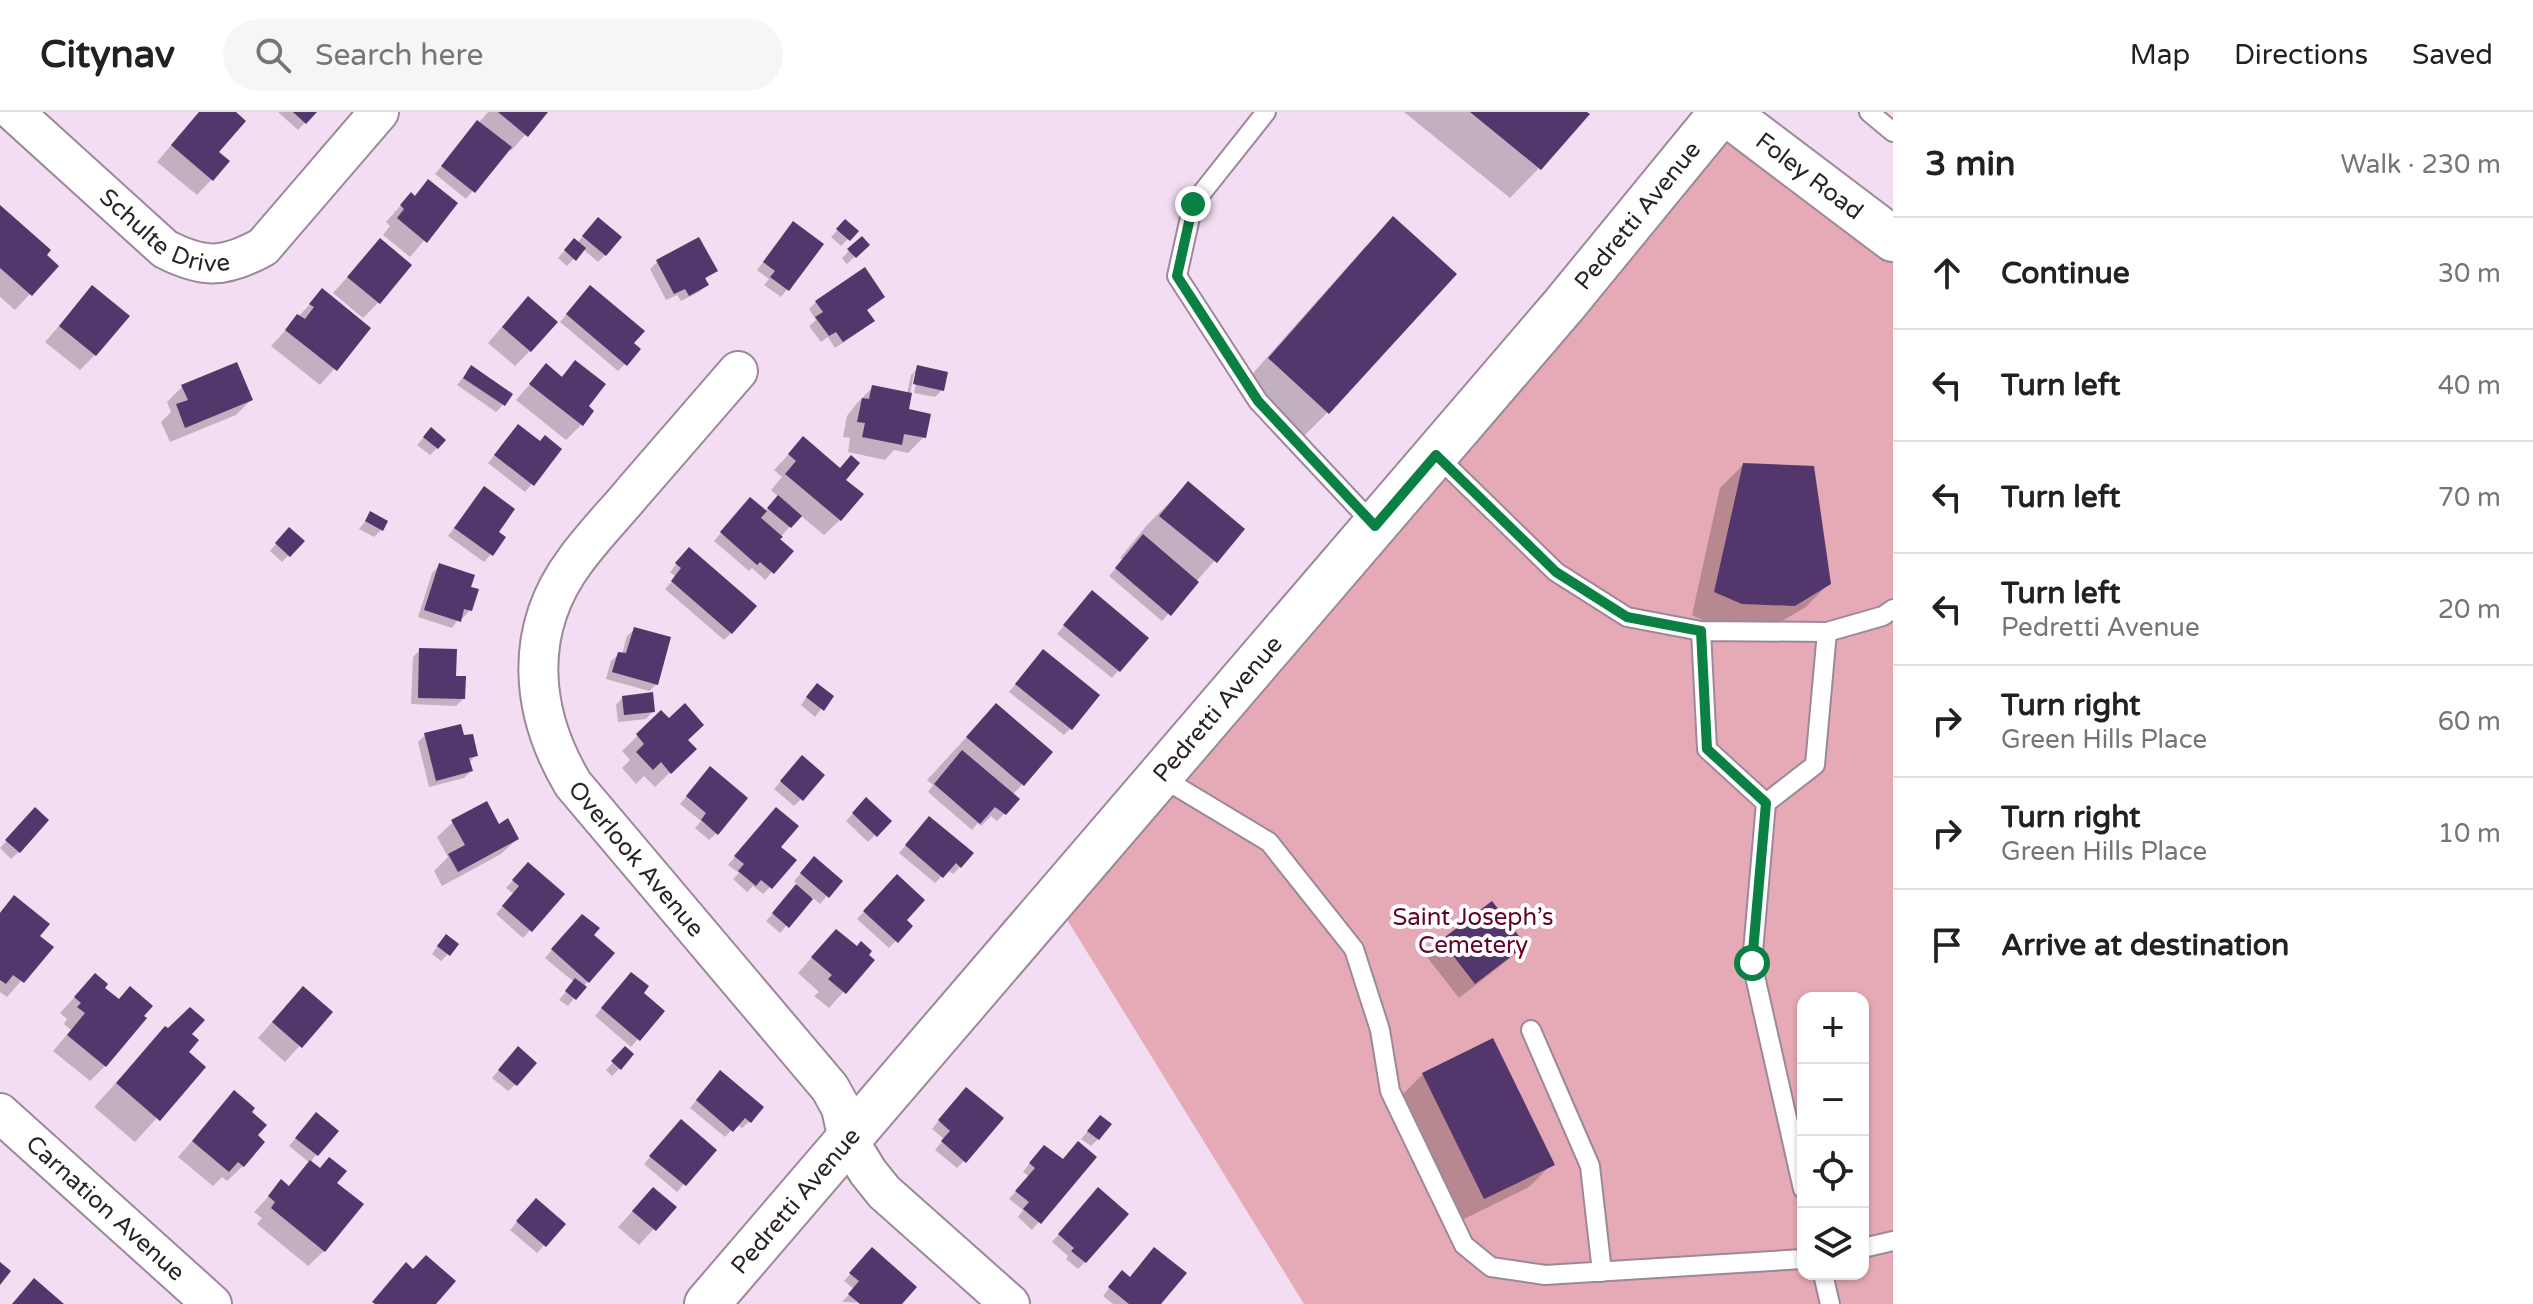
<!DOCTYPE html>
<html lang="en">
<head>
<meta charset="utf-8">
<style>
  :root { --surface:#fff; --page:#f6f6f6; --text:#202124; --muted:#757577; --line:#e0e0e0 }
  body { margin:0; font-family:"Varela Round",sans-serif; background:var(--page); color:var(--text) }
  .controls { position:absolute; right:24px; bottom:24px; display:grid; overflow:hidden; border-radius:16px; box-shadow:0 2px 6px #0004 }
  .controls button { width:72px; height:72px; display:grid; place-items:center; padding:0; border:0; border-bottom:2px solid var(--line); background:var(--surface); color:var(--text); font:40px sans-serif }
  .stop { position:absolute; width:24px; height:24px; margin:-18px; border:6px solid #0b8043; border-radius:50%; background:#fff }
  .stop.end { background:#0b8043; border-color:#fff; box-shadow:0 2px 8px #0008 }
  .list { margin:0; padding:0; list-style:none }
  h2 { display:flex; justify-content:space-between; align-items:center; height:104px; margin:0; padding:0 32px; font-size:34px }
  h2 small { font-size:26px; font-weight:400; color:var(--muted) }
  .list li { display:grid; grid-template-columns:52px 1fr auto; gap:24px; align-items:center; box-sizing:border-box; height:112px; padding:0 32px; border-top:2px solid var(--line) }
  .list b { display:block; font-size:30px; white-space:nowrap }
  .list p { margin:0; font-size:26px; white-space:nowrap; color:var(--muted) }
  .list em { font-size:26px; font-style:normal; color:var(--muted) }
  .icon { flex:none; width:44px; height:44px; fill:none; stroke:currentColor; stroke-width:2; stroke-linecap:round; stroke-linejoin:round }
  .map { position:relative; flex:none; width:1893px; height:1192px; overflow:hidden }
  header { display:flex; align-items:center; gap:48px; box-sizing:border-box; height:112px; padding:0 40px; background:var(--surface); border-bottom:2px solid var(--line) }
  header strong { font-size:38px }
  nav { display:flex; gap:44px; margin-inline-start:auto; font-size:28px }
  .search { width:560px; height:72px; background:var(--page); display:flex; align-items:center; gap:20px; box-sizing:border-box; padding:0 28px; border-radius:44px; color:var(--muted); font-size:30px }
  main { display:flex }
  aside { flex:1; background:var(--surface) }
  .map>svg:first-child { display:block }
  .green { fill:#e6aab6; fill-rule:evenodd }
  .shadow { fill:#0003 }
  .building { fill:#52366c }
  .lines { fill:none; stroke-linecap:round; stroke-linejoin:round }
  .service-casing { stroke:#9c889b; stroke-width:22 }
  .minor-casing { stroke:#9c889b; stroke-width:42 }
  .tertiary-casing { stroke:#9c889b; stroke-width:48 }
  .service { stroke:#fff; stroke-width:18 }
  .minor { stroke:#fff; stroke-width:38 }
  .tertiary { stroke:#fff; stroke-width:44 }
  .route { stroke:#0b8043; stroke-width:10 }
  .labels { text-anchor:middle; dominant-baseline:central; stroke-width:8; stroke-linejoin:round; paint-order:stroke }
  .street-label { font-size:24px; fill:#2b232b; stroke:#fff }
  .park-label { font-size:24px; fill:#600328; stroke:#fff }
</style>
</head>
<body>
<header>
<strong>Citynav</strong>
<div class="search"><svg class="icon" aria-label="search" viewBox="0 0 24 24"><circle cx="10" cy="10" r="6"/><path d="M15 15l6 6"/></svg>Search here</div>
<nav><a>Map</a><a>Directions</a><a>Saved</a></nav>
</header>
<main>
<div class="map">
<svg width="1893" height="1192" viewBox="0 0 1893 1192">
  <rect width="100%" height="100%" fill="#f3ddf2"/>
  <path class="green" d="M1722 0 1893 127V1192H1304L1055 788ZM1803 886H1863V1162H1803Z"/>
  <path class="shadow" d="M199 0H233L216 40 212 67 197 83 157 50Z
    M278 0H315L298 18Z
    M488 0H545L511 39 509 36 466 87 435 62Z
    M1404 0H1584L1539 56 1510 86Z
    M429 69 456 91 410 145 383 123 390 114 386 110 411 82 413 85Z
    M0 97 56 154 15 198 0 185Z
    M1394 107 1328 300 1298 330 1239 277 1364 136Z
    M845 110 856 119 841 134 831 125Z
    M793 112 822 132 781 185 764 173 769 167 757 158Z
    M591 115 605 143 598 150 583 137 567 154 558 146 567 136 577 131Z
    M861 127 867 133 847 152 842 146Z
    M698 128 715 158 704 168 707 173 699 180 681 189 677 183 666 188 650 157 657 150Z
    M380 129 379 190 363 206 333 181Z
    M92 176 95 243 80 258 45 230Z
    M322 179 369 217 320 273 271 234Z
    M583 183 632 231 625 252 618 259 560 210Z
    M883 185 865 199V216L835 236 828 225 821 230 809 214 816 208 809 197 816 190Z
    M513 202 530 239 515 254 488 231Z
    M576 251 586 294 581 313 566 328 516 288 546 254 560 266Z
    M471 256 503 293 496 300 457 273Z
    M918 256 942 278 935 285 914 281 918 261H914L907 299 924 325 908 341 894 338 885 348 848 340 850 326 843 325 847 304 857 291 872 276 907 282 911 263Z
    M183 274 251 288 236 303 170 330 161 310 171 300 167 290Z
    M511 322 560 338 525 380 488 351Z
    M424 325 437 336 430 343 417 333Z
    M803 327 843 368 840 408 824 423 800 403 778 428 791 439 765 468 752 456 749 459 714 429 743 395 765 400 779 385 771 378 782 365 774 358Z
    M1743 353 1829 471 1806 495 1770 516 1718 515 1692 503 1720 376Z
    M1188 372 1242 417 1162 509 1109 464 1123 448 1120 446 1147 413Z
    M484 377 496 421 491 442 484 450 448 424Z
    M371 402 382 417 374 425 359 417Z
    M282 424 302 429 282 450 270 439Z
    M682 445 731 521 724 528 665 477 676 465 670 460Z
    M439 454 469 476 470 498 463 506 460 505 452 516 418 505 432 461Z
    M1085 488 1146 526 1112 566 1057 522Z
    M635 517 657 572 649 579 606 567 611 549 619 542H622L627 524Z
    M420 538 454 566 463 587 456 594 411 592 413 545Z
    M1036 547 1071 616 1064 623 1009 580Z
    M810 580 831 584 815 605 801 593Z
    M623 585 653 599 646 607 618 610 616 593Z
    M996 593 1022 673 1012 683 1004 702 997 709 991 704 981 714 978 711 972 718 928 680 933 673 927 668Z
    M661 601 694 637 655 675 644 664 636 672 622 656 630 648 622 639Z
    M425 623 463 626 476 643 469 651 471 659 464 666 429 675 418 630Z
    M795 653 801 687 794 694 774 677Z
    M703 664 717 721 709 728 695 716 701 709 680 692Z
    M866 688 889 709 868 730 846 709Z
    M28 705 19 740 11 747 0 736Z
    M769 705 778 735 770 775 763 782 753 774 747 780 733 767 739 761 728 753Z
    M453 710 498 714 517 727 501 742 442 774 434 759 448 745 437 725Z
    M922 714 960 755 953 762 948 758 935 771 899 741Z
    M807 754 840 769 820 792 812 785 780 821 766 809 798 773 794 769Z
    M521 760 562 783 523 826 496 802 514 782 506 776Z
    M897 765 904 809 910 814 889 836 857 807Z
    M14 786 38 824 51 835 7 885 0 880V800Z
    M575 811 591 823 588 869 568 894 559 888 574 870 545 846Z
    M1442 829 1523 833 1508 848 1459 886 1427 845Z
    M439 832 448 842 441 849 432 842Z
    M821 835 867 843 872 848 829 896 814 884 819 880 798 861Z
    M95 863 102 876 105 954 90 969 53 939 71 918 64 912 67 907 60 901Z
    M624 869 662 899 631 935 595 904Z
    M288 892 330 900 285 950 258 926Z
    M165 917 189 923 186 940 203 955 135 1030 94 995Z
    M625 937 620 956 612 964 606 958Z
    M511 944 516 972 508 979 492 966Z
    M1423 962 1552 1052 1529 1075 1460 1109 1400 985Z
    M713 968 750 1009 742 1016 737 1012 725 1025 690 996Z
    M234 981 249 1000 255 1024 243 1054 227 1069 222 1065 213 1074 178 1045Z
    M959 985 964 1049 957 1056 935 1038 944 1027 932 1017Z
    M309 1010 336 1020 310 1050 334 1071 324 1139 308 1154 257 1112 262 1106 254 1100 282 1070 288 1075 310 1051 289 1034Z
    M1093 1013 1098 1027 1091 1034 1081 1027Z
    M674 1017 714 1038 677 1080 644 1052Z
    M1037 1042 1062 1049 1094 1045 1032 1118 1018 1105 1023 1098 1009 1087 1029 1064 1023 1060Z
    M1091 1085 1085 1150 1078 1157 1066 1147 1068 1144 1052 1130Z
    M638 1093 674 1095 639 1133 618 1115Z
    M529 1096 563 1113 537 1141 510 1118Z
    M865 1145 900 1192 842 1190 854 1177 844 1169Z
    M1129 1167 1159 1192H1113L1103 1184 1115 1168Z"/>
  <path class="building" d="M199 0H236L246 9 219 40 230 49 213 69 171 33Z
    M293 0H317L306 12Z
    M498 0H548L528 25Z
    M1470 0H1587L1590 2 1541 58Z
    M477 8 512 35 475 81 441 54Z
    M428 67 458 91 427 131 397 106 404 97 400 93 411 80 415 84Z
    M0 93 51 138 47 143 59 154 32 184 0 156Z
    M1393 104 1457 162 1329 302 1268 246Z
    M598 105 622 125 606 144 582 124Z
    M845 107 859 119 850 129 836 117Z
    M793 109 824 132 789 179 770 165 775 159 763 150Z
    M862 124 870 133 856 146 847 137Z
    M699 125 718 159 705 166 709 173 689 184 685 177 674 182 656 148Z
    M380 126 412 153 380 192 347 165Z
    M574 126 586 136 576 149 564 138Z
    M865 155 885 185 867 198 875 209 843 230 836 220 829 224 815 205 823 200 815 189Z
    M92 173 130 204 96 244 59 214Z
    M590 173 645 219 634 231 641 237 627 254 566 202Z
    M322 176 371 216 337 259 285 218 297 202 305 207 314 195 309 192Z
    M528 184 558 210 531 240 502 215Z
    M575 248 606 272 589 294 594 299 583 314 529 272 546 251 562 265Z
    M237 250 253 288 185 316 176 292 188 288 181 273Z
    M471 253 513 282 505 294 463 266Z
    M917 253 948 260 944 279 913 272Z
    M872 273 912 281 909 297 931 302 926 326 904 322 902 333 862 325 865 311 857 310 862 286 869 287Z
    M518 312 540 329 545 323 562 337 534 374 494 343Z
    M431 315 446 328 438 337 423 325Z
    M803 324 840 356 851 343 860 351 846 368 864 382 841 409 785 362 796 349 788 342Z
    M1743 351 1814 354 1831 472 1795 494 1742 492 1714 480Z
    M1188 369 1245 417 1217 451 1159 404Z
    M484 374 515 397 499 420 506 425 493 444 454 416Z
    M778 383 802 404 791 416 767 396Z
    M750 385 767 399 761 406 783 425 780 427 794 439 774 462 760 450 757 453 720 420Z
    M370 399 388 409 383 419 365 409Z
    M289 415 305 429 290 445 275 431Z
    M1143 422 1199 470 1171 504 1115 456Z
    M689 435 757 494 732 522 671 469 681 456 675 451Z
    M439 451 475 463 471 475 479 477 472 499 464 497 461 510 424 498Z
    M1092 478 1149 526 1120 560 1063 513Z
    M634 515 671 525 658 573 612 560 618 540 626 541Z
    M419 536 457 537 456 564H466L465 587 418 586Z
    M1043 537 1100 583 1072 618 1015 572Z
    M817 571 834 584 824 599 806 585Z
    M653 580 655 600 624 603 622 584Z
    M685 591 704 613 688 628 697 637 671 662 661 650 653 658 636 640 644 632 636 622 661 598 669 606Z
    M996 591 1053 640 1024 674 966 625Z
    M461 612 464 623 473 622 478 644 469 646 473 659 436 669 424 621Z
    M962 638 1020 687 1006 703 995 695 980 712 934 672Z
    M802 643 825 663 803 689 780 669Z
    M710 654 748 686 718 723 701 708 706 701 686 684Z
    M866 685 892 709 877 725 852 701Z
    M487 689 499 712 508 706 519 727 458 760 448 742 465 733 451 708Z
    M35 695 49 708 20 741 5 728Z
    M776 695 799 714 781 735 797 748 772 777 761 768 756 774 738 759 744 752 734 744Z
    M929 704 974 741 961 756 956 751 943 766 905 733Z
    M814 744 843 769 829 786 800 761Z
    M528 750 565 782 532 820 502 794 519 774 512 768Z
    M897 762 925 788 907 808 913 814 898 831 863 799Z
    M796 772 813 787 789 816 772 801Z
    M14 783 50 812 40 824 54 835 24 871 13 863 6 872 0 868V801Z
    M1492 789 1526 833 1475 872 1441 828Z
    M582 802 600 816 594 823 615 841 589 871 551 837Z
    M836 817 857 834 861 829 872 839 869 843 875 848 846 882 828 867 832 863 811 845Z
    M446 822 459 832 450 844 437 834Z
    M631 860 649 874 644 881 665 899 640 929 601 896Z
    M95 861 108 872 105 876 119 887 130 874 153 894 144 904 147 906 106 955 67 923 85 901 77 895 81 891 74 885Z
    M575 866 587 875 576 888 565 879Z
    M303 874 333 900 302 936 272 910Z
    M190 895 205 908 192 922 199 928 189 940 206 955 160 1009 116 971 165 914 168 916Z
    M1493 926 1555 1053 1484 1087 1422 961Z
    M518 934 537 951 517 974 498 958Z
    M625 934 634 942 621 958 611 949Z
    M720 958 764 995 751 1011 745 1006 733 1020 696 988Z
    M966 975 1004 1006 966 1051 941 1029 950 1019 938 1008Z
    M234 978 255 996 252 1000 267 1013 258 1023 265 1030 244 1055 238 1050 229 1060 192 1029Z
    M316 1000 339 1019 318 1044 295 1026Z
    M1100 1003 1112 1012 1099 1028 1087 1019Z
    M681 1007 717 1038 686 1074 649 1044Z
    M1078 1029 1097 1045 1041 1112 1023 1097 1029 1090 1015 1079 1035 1056 1029 1051 1044 1033 1063 1047Z
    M329 1045 347 1059 337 1071 364 1092 325 1140 271 1096 275 1090 268 1084 281 1067 289 1074 310 1048 320 1056Z
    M653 1075 677 1095 656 1119 632 1099Z
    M1098 1075 1129 1102 1086 1151 1071 1139 1074 1136 1058 1122Z
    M536 1086 566 1112 546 1135 516 1109Z
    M872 1135 917 1175 902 1192H860L848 1182 859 1169 849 1161Z
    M1154 1135 1187 1161 1161 1192H1129L1108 1175 1122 1158 1130 1165Z
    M426 1143 456 1169 436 1192H375L372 1190 406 1150 413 1157Z
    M0 1150 11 1159 0 1173Z
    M34 1166 64 1192H12Z"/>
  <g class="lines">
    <defs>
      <path id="service" d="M1266 0 1193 92 1177 164 1258 289 1375 414
        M1869 0 1893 20
        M1436 343 1556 460 1627 505 1701 519 1827 520 1883 504 1893 497
        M1701 519 1707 637 1766 691
        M1161 665 1269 730 1354 837 1380 918 1390 979 1464 1133 1491 1155 1545 1163 1803 1147
        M1531 918 1590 1054 1602 1160
        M1803 1077 1752 851 1766 691 1815 653 1827 520
        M1863 1136 1893 1129
        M1823 1162 1830 1192"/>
      <g id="minor">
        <path id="s1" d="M14 0 165 137C204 157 225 156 263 135L379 0"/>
        <path id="s2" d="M738 259C703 299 669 339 634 379 615 402 593 424 575 449 523 519 530 600 573 672L830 976 841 996 848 1028 868 1060 884 1080 1010 1192"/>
        <path id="s3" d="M0 1001 212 1192"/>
      </g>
      <g id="tertiary">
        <path id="s4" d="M1725 0 1893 127"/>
        <path id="s5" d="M707 1192 1564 193 1722 0"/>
      </g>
    </defs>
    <use href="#service" class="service-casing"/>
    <use href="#minor" class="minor-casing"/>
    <use href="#tertiary" class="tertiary-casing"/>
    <use href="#service" class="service"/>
    <use href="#minor" class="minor"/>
    <use href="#tertiary" class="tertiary"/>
  </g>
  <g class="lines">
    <path class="route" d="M1193 92 1177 164 1258 289 1375 414 1436 343 1556 460 1627 505 1701 519 1707 637 1766 691 1752 851"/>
  </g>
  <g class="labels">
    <g class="street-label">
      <text stroke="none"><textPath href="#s4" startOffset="106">Foley Road</textPath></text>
      <text stroke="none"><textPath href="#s5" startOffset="1432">Pedretti Avenue</textPath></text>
      <text stroke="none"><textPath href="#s1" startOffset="196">Schulte Drive</textPath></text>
      <text stroke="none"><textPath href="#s5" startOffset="784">Pedretti Avenue</textPath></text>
      <text stroke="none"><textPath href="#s2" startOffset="586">Overlook Avenue</textPath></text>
      <text stroke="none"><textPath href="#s5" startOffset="136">Pedretti Avenue</textPath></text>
      <text stroke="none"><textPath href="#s3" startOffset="142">Carnation Avenue</textPath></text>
    </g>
    <g class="park-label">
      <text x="1473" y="805">Saint Joseph’s<tspan x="1473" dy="28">Cemetery</tspan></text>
    </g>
  </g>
</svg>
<div class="controls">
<button>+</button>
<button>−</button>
<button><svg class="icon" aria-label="locate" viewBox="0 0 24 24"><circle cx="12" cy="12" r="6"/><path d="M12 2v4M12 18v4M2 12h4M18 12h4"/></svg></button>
<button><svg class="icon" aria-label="layers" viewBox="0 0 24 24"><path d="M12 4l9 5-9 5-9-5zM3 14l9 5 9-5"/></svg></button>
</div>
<div class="stop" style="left:1752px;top:851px"></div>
<div class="stop end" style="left:1193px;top:92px"></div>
</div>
<aside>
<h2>3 min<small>Walk · 230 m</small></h2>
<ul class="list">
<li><svg class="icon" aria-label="ahead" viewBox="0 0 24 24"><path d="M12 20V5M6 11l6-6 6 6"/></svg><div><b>Continue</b></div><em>30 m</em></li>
<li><svg class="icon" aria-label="left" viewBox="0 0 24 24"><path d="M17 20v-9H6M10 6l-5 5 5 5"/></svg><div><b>Turn left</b></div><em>40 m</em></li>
<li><svg class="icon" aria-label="left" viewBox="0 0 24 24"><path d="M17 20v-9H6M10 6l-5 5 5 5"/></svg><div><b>Turn left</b></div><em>70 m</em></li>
<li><svg class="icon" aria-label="left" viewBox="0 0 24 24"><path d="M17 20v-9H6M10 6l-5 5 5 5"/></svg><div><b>Turn left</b><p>Pedretti Avenue</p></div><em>20 m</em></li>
<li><svg class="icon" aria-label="right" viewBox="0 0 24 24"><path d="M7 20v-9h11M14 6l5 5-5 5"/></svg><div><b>Turn right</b><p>Green Hills Place</p></div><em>60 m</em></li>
<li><svg class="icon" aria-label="right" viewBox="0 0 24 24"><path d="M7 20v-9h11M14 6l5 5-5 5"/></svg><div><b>Turn right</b><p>Green Hills Place</p></div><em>10 m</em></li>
<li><svg class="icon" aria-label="arrive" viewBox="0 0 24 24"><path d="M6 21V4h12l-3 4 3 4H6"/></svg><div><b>Arrive at destination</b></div></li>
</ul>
</aside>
</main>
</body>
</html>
